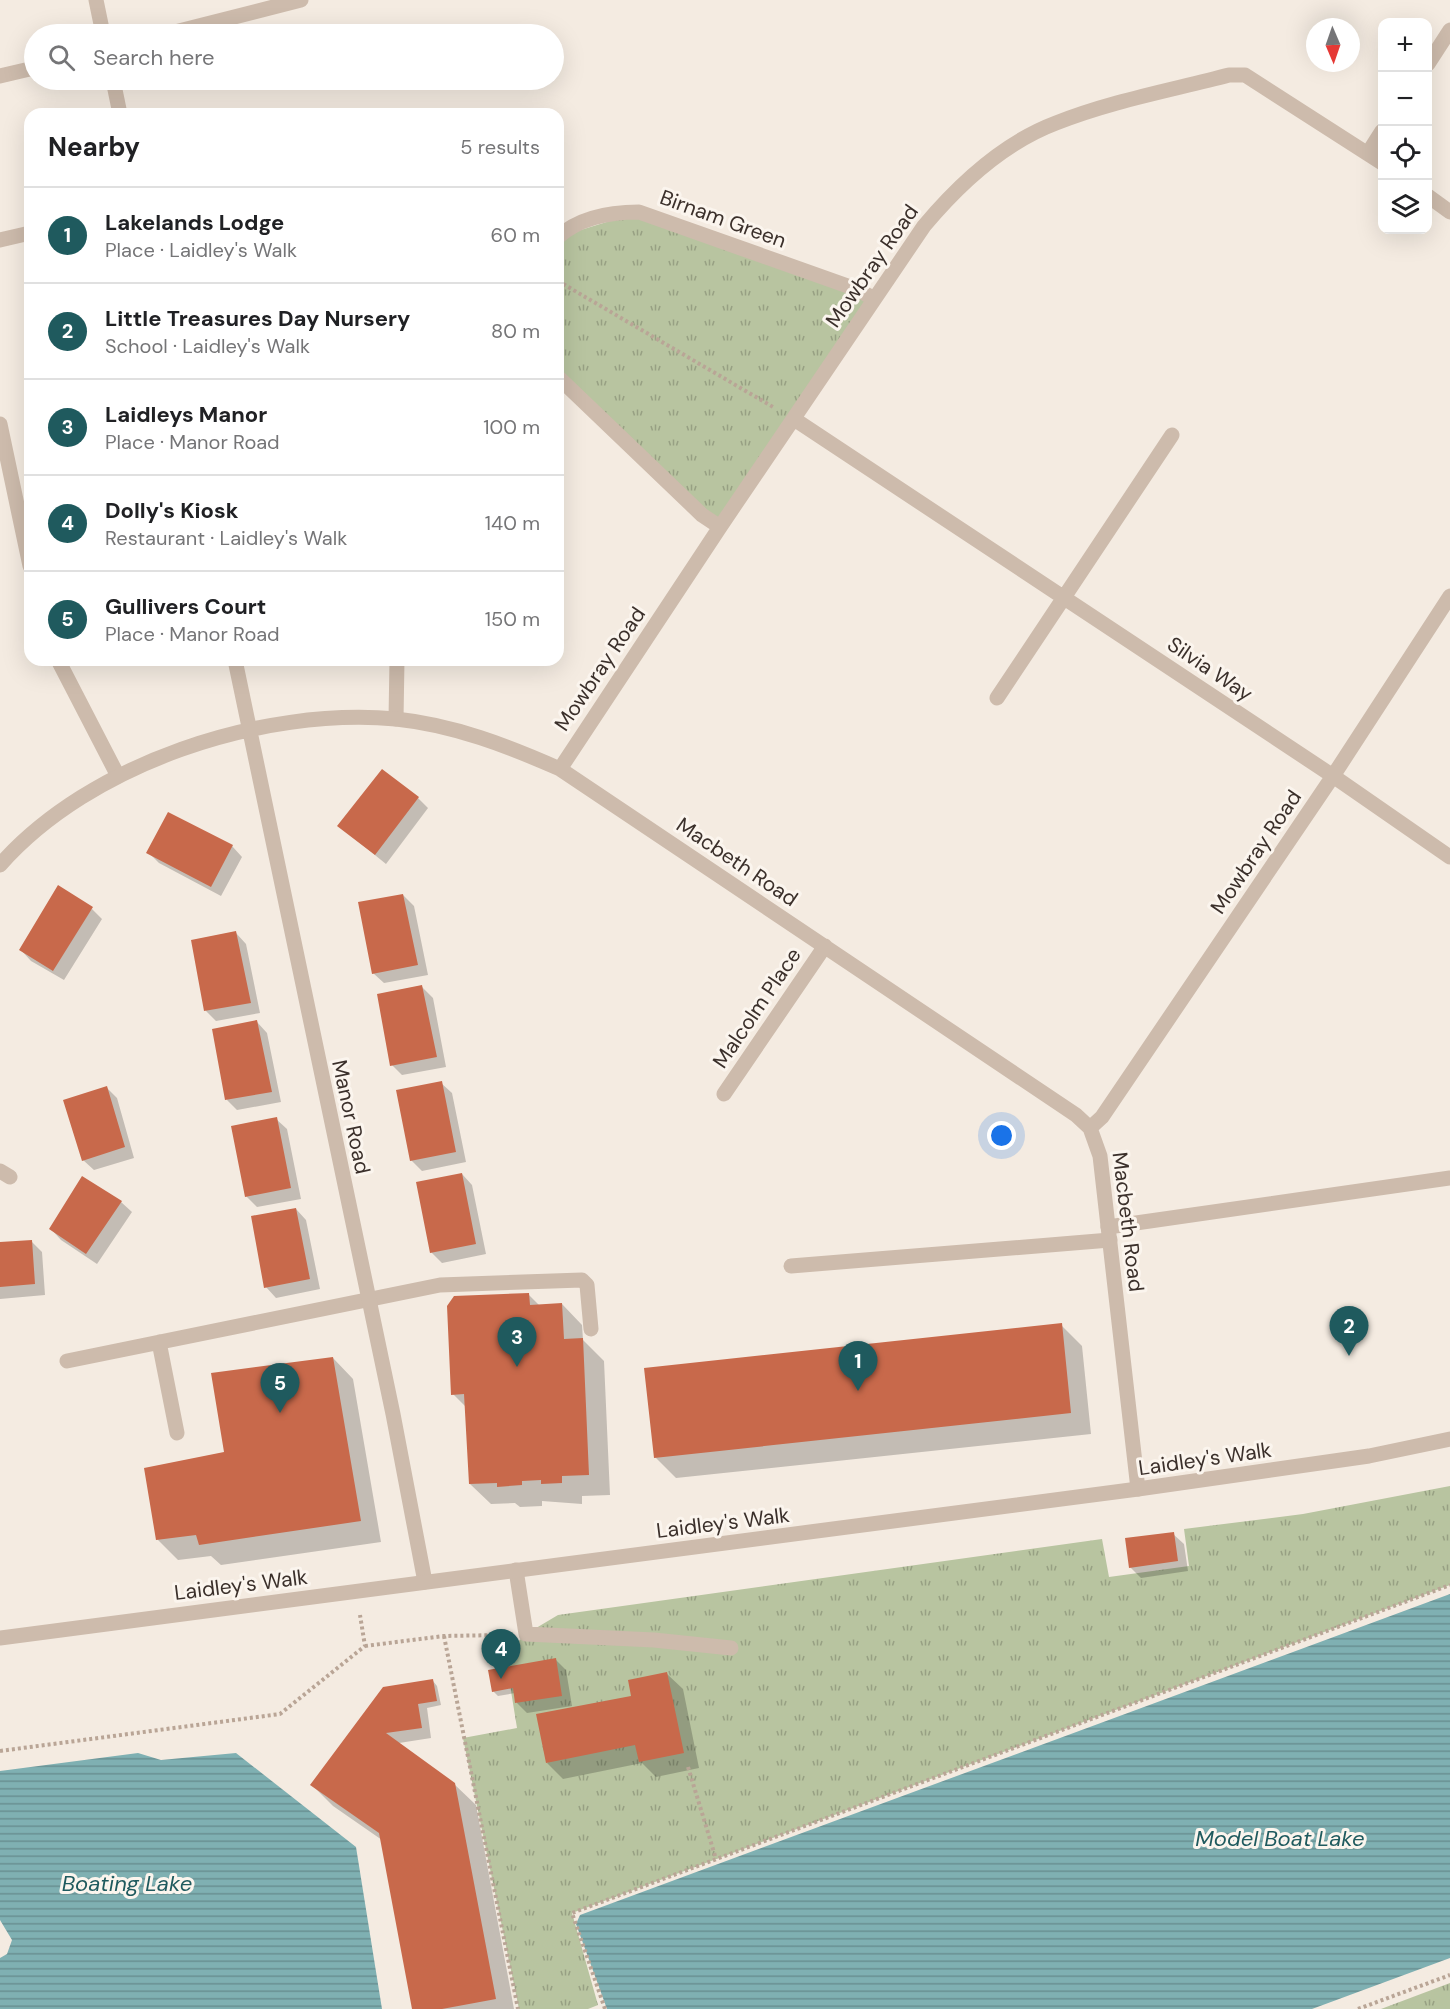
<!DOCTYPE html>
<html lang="en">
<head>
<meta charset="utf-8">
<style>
  :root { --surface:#fff; --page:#f6f6f6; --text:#202124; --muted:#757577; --line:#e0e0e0; --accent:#1f5a5e }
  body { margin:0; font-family:"DM Sans",sans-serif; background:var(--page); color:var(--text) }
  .controls { position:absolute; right:18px; top:18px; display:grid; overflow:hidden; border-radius:12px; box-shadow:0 6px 24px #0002 }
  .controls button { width:54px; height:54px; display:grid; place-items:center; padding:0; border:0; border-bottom:2px solid var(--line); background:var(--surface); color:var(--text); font:30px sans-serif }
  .compass { position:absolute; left:1306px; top:18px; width:54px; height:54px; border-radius:50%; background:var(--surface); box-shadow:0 6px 24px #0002; rotate:178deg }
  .you { position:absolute; left:1002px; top:1136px; width:21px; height:21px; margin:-15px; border:4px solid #fff; border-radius:50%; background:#1a73e8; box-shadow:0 0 0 9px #1a73e833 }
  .badge { display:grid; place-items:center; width:39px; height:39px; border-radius:50%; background:var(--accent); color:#fff; font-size:20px; font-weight:700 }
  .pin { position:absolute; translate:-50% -50px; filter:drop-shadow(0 2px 3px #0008) }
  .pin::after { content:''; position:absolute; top:32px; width:21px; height:18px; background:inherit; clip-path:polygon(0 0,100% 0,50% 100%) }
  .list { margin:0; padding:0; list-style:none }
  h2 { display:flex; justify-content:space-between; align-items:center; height:78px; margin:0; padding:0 24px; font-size:26px }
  h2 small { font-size:20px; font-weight:400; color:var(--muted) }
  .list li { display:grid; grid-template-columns:39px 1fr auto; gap:18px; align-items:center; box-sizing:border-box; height:96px; padding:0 24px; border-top:2px solid var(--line) }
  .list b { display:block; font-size:22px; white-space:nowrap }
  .list p { margin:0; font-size:20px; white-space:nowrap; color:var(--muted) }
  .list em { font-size:20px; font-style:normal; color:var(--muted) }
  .icon { flex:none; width:33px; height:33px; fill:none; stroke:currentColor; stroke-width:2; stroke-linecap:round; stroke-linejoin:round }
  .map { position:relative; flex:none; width:1450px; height:2009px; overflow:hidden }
  .search { position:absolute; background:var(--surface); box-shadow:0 6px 24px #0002; left:24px; top:24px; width:540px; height:66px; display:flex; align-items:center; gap:15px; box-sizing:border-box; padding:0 21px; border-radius:33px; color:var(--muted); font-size:22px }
  .panel { position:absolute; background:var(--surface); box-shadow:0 6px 24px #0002; left:24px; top:108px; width:540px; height:558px; border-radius:18px }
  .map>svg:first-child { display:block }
  .grass { fill:url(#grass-tufts) }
  .water { fill:url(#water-rules) }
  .shadow { fill:#0003 }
  .building { fill:#c8694b }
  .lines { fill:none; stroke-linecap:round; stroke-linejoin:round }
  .path { stroke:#b9a596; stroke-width:4; stroke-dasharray:3 3; stroke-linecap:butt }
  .service { stroke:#cdbbac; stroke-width:15 }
  .minor { stroke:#cdbbac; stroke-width:15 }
  .tertiary { stroke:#cdbbac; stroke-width:15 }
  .labels { text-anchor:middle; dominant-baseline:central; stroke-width:6; stroke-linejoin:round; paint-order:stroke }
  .street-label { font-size:21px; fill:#3b302b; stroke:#fbf5ee }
  .water-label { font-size:22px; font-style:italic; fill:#1f5a5e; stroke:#fbf5ee }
</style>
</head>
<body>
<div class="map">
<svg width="1450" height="2009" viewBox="0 0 1450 2009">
  <defs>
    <pattern id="grass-tufts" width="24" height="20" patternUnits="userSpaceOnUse" patternTransform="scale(1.5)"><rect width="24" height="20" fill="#b8c4a0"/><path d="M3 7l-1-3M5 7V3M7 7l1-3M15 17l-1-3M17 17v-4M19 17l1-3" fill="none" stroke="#97a083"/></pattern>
    <pattern id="water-rules" width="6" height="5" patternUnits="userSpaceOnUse" patternTransform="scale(1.5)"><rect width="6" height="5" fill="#7fb0b2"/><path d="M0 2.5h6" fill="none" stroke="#699091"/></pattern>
  </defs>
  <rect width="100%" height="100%" fill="#f4ebe1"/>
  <path class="grass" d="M639 212 874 299 720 527 558 377V237Z
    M1450 1486V1585L572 1913 598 2005 588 2009H519L463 1738 517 1728 505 1654 526 1634 558 1615 1102 1539 1109 1577 1189 1566 1184 1529 1303 1514Z
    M1450 1983V2009H1381Z"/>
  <path class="water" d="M1450 1594V1958L1312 2009H607L576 1924 580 1915Z
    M138 1753 161 1760 236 1753 356 1847 382 2009H0V1958L7 1954 12 1940 0 1920V1771Z"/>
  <path class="shadow" d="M418 798 428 808 386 864 339 826Z
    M232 846 242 857 221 896 159 863 148 852Z
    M403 895 414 906 428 975 384 983 373 973Z
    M92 909 102 919 64 980 31 961 21 950Z
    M236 933 246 944 260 1013 216 1021 206 1011 192 941Z
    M422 987 433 998 446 1067 402 1075 392 1065Z
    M257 1022 267 1033 281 1102 237 1110 227 1100Z
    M441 1083 452 1093 466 1162 422 1171 411 1160Z
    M106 1087 117 1098 134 1158 94 1170 83 1160Z
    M276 1119 287 1129 301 1199 257 1207 246 1196Z
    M462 1174 472 1185 486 1254 442 1263 431 1252Z
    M121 1202 132 1212 97 1264 61 1240 51 1229Z
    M296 1209 306 1220 320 1289 276 1298 266 1287Z
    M32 1242 42 1252 45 1295 0 1299V1243Z
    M528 1294 540 1306 562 1304 582 1325 583 1340 604 1361 610 1495 582 1496V1504L542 1501V1506L520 1507 515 1503 491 1504 470 1484 466 1407 453 1394Z
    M1061 1325 1082 1346 1091 1434 676 1478 655 1457Z
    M333 1358 353 1379 381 1542 221 1565 211 1556 178 1560 157 1539Z
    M1173 1534 1184 1544 1188 1571 1141 1578 1130 1567Z
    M556 1660 566 1670 572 1706 527 1713 517 1703 515 1693 498 1696 493 1691Z
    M667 1674 683 1689 699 1768 656 1777 642 1763 563 1779 547 1763Z
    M433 1681 437 1686 441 1705 427 1708 431 1738 399 1743 454 1784 476 1805 514 2009H414L382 1840 333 1806 312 1785Z"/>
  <path class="building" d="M382 769 419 797 375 855 337 826Z
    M168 812 233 845 211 887 146 853Z
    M58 885 93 907 53 971 19 950Z
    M403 894 418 965 372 974 358 902Z
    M236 931 251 1003 204 1011 191 940Z
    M422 985 437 1057 390 1066 377 994Z
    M257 1020 272 1092 225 1100 212 1029Z
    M442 1081 456 1152 410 1161 396 1090Z
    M107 1086 125 1147 82 1161 63 1100Z
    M277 1117 291 1188 245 1197 231 1126Z
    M462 1173 476 1244 430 1253 416 1182Z
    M82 1176 122 1201 86 1254 49 1229Z
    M296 1208 310 1279 264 1288 251 1216Z
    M32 1240 35 1284 0 1287V1242Z
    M529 1293 530 1305 562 1303 564 1339 583 1338 589 1475 562 1476V1483L541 1484V1480L522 1481V1485L497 1487V1483L469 1484 464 1394 451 1395 447 1306 454 1296Z
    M1062 1323 1071 1413 654 1458 644 1368Z
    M333 1357 361 1521 199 1545 196 1535 156 1540 144 1468 224 1452 211 1373Z
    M1174 1532 1178 1561 1129 1568 1125 1538Z
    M556 1658 562 1696 515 1703 513 1688 492 1692 488 1670Z
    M667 1672 684 1753 639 1762 635 1745 546 1763 536 1714 631 1696 628 1680Z
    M433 1679 437 1701 418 1704 422 1728 386 1733 455 1783 496 1999 442 2009H412L379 1833 310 1785 383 1687Z"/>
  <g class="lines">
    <path class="path" d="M558 281 773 407
      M444 1636 518 2009
      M365 1646 444 1636 501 1635
      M0 1751 280 1714 365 1646 360 1615
      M688 1767 716 1859
      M605 2009 572 1913 1450 1585
      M1358 2009 1450 1975"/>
    <path class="service" d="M0 240 30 233
      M0 424 30 566
      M58 660 118 776
      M396 719 397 660
      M1108 1227 1450 1178
      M791 1266 1110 1240
      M159 1342 177 1433
      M67 1361 440 1285 582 1280 587 1285 591 1329
      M516 1570 526 1634 654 1640 731 1648"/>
    <path class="minor" d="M96 0 103 34
      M167 34 301 0
      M1428 64 1450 30
      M0 76 34 68
      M113 80 120 114
      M1368 153 1382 131
      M1428 196 1450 212
      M558 237C580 217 610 212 639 212L859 290 874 299
      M558 377 702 515 720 527
      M794 419 1333 776 1450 857
      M235 660 393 1414 425 1582
      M997 698 1172 435
      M560 769 720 527 924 226C960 183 1003 143 1056 123 1111 101 1172 90 1229 75H1245L1382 163
      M0 865C90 763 262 707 396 719 454 725 508 746 560 769L1076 1115 1090 1128 1100 1156 1138 1489
      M724 1094 825 946
      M1090 1128 1102 1117 1333 776 1450 596
      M0 1171 10 1177"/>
    <path class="tertiary" d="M0 1638 1138 1489 1369 1456 1450 1439"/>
  </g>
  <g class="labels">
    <g class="street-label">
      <text transform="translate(723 219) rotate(20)">Birnam Green</text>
      <text transform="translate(872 266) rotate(-55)">Mowbray Road</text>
      <text transform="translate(600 669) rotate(-56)">Mowbray Road</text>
      <text transform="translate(1210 669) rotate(34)">Silvia Way</text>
      <text transform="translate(1256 852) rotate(-56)">Mowbray Road</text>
      <text transform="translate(737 862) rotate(34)">Macbeth Road</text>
      <text transform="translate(757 1008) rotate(-56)">Malcolm Place</text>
      <text transform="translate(351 1117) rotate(78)">Manor Road</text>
      <text transform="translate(1128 1222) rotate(83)">Macbeth Road</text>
      <text transform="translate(1205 1459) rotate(-8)">Laidley's Walk</text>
      <text transform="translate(723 1523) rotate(-7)">Laidley's Walk</text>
      <text transform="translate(241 1585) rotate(-7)">Laidley's Walk</text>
    </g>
    <g class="water-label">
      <text x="1280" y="1838">Model Boat Lake</text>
      <text x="127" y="1883">Boating Lake</text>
    </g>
  </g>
</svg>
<div class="controls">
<button>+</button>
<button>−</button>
<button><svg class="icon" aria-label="locate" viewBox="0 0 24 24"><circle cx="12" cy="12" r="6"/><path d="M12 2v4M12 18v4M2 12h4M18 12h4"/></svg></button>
<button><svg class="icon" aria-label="layers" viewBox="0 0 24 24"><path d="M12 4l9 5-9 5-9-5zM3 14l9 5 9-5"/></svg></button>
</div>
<svg class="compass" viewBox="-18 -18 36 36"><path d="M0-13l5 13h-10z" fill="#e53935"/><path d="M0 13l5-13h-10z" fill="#757577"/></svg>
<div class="you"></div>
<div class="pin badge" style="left:858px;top:1391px">1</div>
<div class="pin badge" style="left:1349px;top:1356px">2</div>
<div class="pin badge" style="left:517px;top:1367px">3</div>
<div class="pin badge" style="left:501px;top:1679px">4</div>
<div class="pin badge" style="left:280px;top:1413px">5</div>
<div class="search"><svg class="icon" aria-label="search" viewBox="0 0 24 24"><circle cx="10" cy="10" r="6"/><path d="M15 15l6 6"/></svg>Search here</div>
<section class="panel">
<h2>Nearby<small>5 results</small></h2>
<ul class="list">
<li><span class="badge">1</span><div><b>Lakelands Lodge</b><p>Place · Laidley's Walk</p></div><em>60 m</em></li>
<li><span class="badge">2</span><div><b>Little Treasures Day Nursery</b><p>School · Laidley's Walk</p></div><em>80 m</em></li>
<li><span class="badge">3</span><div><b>Laidleys Manor</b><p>Place · Manor Road</p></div><em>100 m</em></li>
<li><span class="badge">4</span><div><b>Dolly's Kiosk</b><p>Restaurant · Laidley's Walk</p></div><em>140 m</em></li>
<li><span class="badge">5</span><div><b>Gullivers Court</b><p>Place · Manor Road</p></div><em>150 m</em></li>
</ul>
</section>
</div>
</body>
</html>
